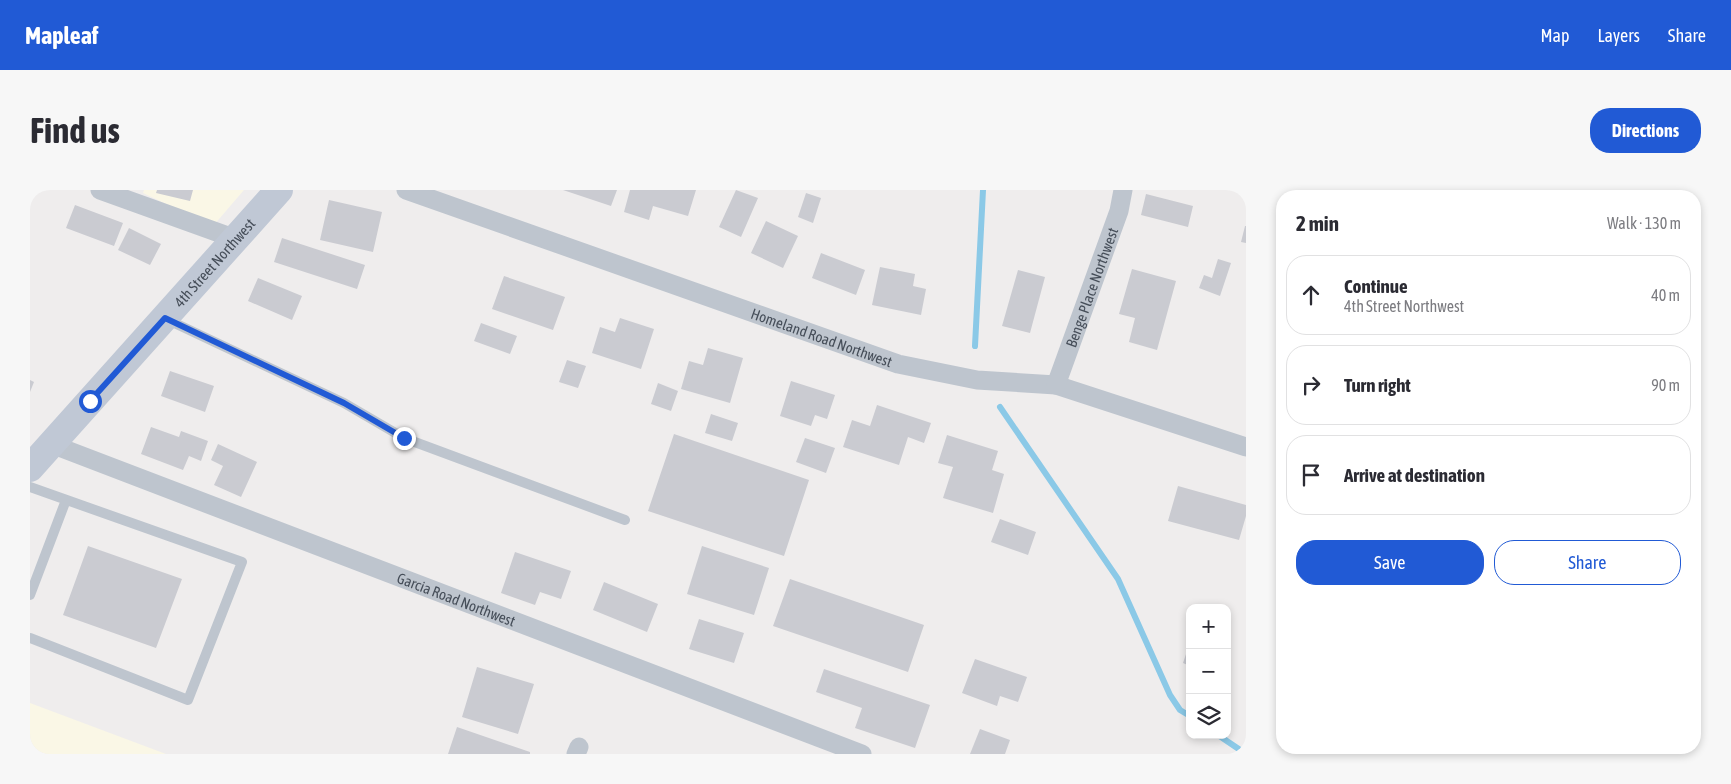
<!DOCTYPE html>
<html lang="en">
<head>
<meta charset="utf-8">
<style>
  :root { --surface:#fff; --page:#f7f7f7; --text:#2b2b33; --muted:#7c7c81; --line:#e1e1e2; --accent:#215ad5 }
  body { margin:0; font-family:"Asap Condensed",sans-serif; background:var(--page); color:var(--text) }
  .controls { position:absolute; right:15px; bottom:15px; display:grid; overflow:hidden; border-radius:10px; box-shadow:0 2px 8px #0003 }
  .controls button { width:45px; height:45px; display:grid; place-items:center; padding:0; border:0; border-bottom:1px solid var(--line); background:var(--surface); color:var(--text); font:25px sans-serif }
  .stop { position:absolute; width:15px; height:15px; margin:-11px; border:4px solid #215ad5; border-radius:50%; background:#fff }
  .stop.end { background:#215ad5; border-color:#fff; box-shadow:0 1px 5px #0008 }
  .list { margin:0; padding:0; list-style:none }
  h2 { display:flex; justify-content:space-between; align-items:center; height:65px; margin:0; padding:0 20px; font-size:21px }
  h2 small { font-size:16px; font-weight:400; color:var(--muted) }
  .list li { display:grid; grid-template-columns:32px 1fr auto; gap:15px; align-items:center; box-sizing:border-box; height:80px; margin:0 10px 10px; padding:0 10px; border:1px solid var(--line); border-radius:20px }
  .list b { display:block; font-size:19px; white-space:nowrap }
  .list p { margin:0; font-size:16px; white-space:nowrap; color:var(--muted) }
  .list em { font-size:16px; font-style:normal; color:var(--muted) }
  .actions { display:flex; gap:10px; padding:15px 20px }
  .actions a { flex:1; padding:11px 0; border:1px solid var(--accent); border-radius:20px; text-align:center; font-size:18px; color:var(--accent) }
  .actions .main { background:var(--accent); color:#fff }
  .icon { flex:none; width:28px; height:28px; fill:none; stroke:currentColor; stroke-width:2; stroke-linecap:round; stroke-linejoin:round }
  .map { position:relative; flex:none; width:1216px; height:564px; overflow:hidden; border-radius:20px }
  header { display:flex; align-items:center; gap:30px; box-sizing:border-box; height:70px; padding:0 25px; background:var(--accent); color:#fff }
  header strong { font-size:24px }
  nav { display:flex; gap:28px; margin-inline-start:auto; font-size:18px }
  .intro { display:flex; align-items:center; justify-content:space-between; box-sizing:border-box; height:120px; padding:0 30px }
  h1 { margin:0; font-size:35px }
  .button { padding:12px 22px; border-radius:20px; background:var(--accent); color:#fff; font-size:18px; font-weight:700 }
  main { display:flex; gap:30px; padding:0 30px }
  aside { flex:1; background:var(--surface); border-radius:20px; box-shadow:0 2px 8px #0003 }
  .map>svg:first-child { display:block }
  .commercial { fill:#faf7e6 }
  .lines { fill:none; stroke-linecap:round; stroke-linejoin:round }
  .stream { stroke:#8bc9e7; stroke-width:6 }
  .building { fill:#cacbd1 }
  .service { stroke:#bec5ce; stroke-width:10 }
  .minor { stroke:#bec5ce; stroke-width:19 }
  .secondary { stroke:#c0c8d5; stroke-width:28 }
  .route { stroke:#215ad5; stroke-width:6 }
  .labels { text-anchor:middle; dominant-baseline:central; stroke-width:4; stroke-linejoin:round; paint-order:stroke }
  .street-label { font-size:15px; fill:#464e59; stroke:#fff }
</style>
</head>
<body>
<header>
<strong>Mapleaf</strong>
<nav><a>Map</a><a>Layers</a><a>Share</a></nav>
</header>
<div class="intro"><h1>Find us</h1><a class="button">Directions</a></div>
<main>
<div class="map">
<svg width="1216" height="564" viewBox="0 0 1216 564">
  <rect width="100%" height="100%" fill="#efeded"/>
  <path class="commercial" d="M114 0H214L183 36 113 3Z
    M0 513 136 564H0Z"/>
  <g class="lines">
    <path class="stream" d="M945 156 953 0
      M970 217 1088 389 1140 505 1150 520 1160 526
      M1188 545 1216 564"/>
  </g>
  <path class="building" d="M127 0H163L160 11 126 3Z
    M533 0H587L581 16Z
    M600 0H666L658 26 623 16 619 30 594 22Z
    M706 0 728 8 711 47 689 37Z
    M776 3 791 8 783 33 768 27Z
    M1116 4 1163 16 1158 37 1111 25Z
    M299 10 352 22 343 62 290 50Z
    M45 15 93 33 84 56 36 38Z
    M736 31 768 46 753 78 721 63Z
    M1215 36H1216V53L1211 52Z
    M99 38 131 54 120 75 88 60Z
    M252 48 335 75 327 99 244 72Z
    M791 63 835 80 826 105 782 88Z
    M1188 69 1201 73 1190 106 1169 98 1174 85 1182 88Z
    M850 77 885 84 883 96 896 99 891 125 842 115Z
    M1102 79 1146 91 1127 160 1099 152 1105 128 1089 124Z
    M988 80 1015 87 1000 143 972 136Z
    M474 86 535 107 523 140 462 119Z
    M228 88 272 106 262 130 218 111Z
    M590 128 624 139 611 179 562 163 570 137 585 142Z
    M451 133 487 146 480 164 444 151Z
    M678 158 713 168 700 213 651 199 659 171 673 175Z
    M537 170 556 176 548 198 529 192Z
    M140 181 184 196 175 222 131 206Z
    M0 190 4 192 0 202Z
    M761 191 805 205 797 229 785 225 781 236 750 226Z
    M628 193 648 201 641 221 621 214Z
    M847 215 901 233 894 253 878 247 869 275 813 257 822 230 840 236Z
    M681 224 708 233 702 251 675 243Z
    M121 237 149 247 151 241 178 251 171 271 159 266 153 280 111 264Z
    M644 244 779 290 754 366 618 321Z
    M917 245 968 261 962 280 974 284 963 323 913 308 923 277 908 273Z
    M775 248 805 258 796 283 766 272Z
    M188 254 227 272 211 307 184 295 193 276 181 270Z
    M1148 296 1216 315V326L1209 350 1138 331Z
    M970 329 1006 342 998 365 961 352Z
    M58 356 152 389 126 458 33 425Z
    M672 356 739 378 724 425 657 404Z
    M485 362 541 381 531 409 510 402 505 415 471 403Z
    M760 389 894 435 878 482 743 436Z
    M574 392 628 414 617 442 563 420Z
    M669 429 714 443 704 473 659 459Z
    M1159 455H1160V476L1153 473Z
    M945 469 997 487 988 512 970 506 967 516 932 503Z
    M447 477 504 494 488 544 432 527Z
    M794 479 900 515 885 558 825 538 832 518 786 502Z
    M427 537 500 562V564H418Z
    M950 539 980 550 975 564H940Z"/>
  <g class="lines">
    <path class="service" d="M136 129 314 213 374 248 595 330
      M0 297 212 372 158 510 0 448
      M0 405 36 310"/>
    <g class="minor">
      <path d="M70 0 206 49"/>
      <path id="s1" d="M376 0 868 174 947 190 1026 195 1216 257"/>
      <path id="s2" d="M1026 195 1089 21 1093 0"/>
      <path id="s3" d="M21 254 832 564"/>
      <path d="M546 564 549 557"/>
    </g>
    <path class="secondary" id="s4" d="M0 278 249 0"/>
  </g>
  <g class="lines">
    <path class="route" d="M60 211 135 128 314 213 374 248"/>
  </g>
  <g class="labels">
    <g class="street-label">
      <text stroke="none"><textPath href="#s4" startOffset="276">4th Street Northwest</textPath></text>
      <text stroke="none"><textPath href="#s2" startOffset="104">Benge Place Northwest</textPath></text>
      <text stroke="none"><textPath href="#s1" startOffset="441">Homeland Road Northwest</textPath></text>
      <text stroke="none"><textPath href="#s3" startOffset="434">Garcia Road Northwest</textPath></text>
    </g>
  </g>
</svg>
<div class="controls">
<button>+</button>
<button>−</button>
<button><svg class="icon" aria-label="layers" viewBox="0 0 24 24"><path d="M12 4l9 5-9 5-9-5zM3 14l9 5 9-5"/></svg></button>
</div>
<div class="stop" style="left:60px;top:211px"></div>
<div class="stop end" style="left:374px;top:248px"></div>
</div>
<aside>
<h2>2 min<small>Walk · 130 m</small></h2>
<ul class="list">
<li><svg class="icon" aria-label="ahead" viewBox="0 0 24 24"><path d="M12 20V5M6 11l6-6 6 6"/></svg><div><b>Continue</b><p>4th Street Northwest</p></div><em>40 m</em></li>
<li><svg class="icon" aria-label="right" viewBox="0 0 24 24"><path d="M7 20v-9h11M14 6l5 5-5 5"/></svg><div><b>Turn right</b></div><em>90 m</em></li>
<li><svg class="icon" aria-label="arrive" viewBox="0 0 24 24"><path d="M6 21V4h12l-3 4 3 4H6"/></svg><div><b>Arrive at destination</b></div></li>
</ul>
<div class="actions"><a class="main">Save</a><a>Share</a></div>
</aside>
</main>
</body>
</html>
